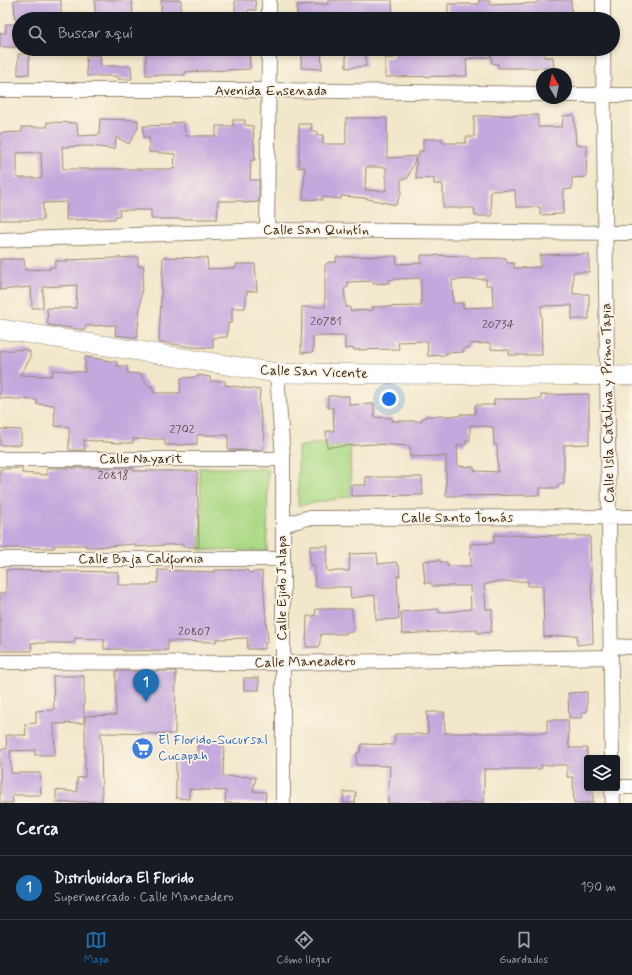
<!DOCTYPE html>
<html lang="es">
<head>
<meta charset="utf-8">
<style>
  :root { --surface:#171b24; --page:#242831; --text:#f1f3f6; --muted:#9ea1a6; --line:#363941; --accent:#1f6fb2 }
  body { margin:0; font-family:Mynerve,sans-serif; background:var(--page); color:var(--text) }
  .controls { position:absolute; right:12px; bottom:12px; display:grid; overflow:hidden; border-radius:4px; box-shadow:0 2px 6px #0003 }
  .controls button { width:36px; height:36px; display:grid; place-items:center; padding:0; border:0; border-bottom:1px solid var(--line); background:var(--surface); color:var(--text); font:20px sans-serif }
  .compass { position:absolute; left:536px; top:68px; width:36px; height:36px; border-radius:50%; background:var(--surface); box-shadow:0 2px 6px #0003; rotate:351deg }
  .you { position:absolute; left:389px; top:399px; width:14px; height:14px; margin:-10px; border:3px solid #fff; border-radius:50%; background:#1a73e8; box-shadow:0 0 0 6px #1a73e833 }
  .badge { display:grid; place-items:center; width:26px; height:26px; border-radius:50%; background:var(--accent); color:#fff; font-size:13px; font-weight:700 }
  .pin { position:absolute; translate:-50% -33px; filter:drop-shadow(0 1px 2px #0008) }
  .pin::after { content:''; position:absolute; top:21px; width:14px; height:12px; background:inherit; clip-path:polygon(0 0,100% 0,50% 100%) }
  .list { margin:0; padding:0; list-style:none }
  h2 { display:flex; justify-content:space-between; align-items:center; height:52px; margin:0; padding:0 16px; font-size:17px }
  h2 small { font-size:13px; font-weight:400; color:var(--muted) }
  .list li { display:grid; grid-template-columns:26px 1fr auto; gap:12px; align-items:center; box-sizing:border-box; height:64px; padding:0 16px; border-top:1px solid var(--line) }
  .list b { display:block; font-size:15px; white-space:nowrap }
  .list p { margin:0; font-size:13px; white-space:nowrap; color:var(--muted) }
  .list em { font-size:13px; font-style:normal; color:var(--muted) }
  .icon { flex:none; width:22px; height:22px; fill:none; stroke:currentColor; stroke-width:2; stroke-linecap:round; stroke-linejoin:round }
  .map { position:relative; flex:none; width:632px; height:803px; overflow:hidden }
  .search { position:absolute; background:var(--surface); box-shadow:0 2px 6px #0003; left:12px; right:12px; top:12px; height:44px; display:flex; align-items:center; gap:10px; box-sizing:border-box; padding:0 14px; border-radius:22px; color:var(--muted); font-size:15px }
  .sheet { height:116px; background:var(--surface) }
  nav { display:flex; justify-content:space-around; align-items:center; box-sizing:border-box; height:56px; border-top:1px solid var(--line); background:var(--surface); font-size:11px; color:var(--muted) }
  nav a { display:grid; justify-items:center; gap:2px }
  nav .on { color:var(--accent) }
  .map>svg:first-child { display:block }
  .green { fill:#abd985; stroke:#738252 }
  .building { fill:#c4a7dd; fill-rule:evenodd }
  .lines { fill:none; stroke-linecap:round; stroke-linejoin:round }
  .street-casing { stroke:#968874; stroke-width:16 }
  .secondary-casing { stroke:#968874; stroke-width:20 }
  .street { stroke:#fff; stroke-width:14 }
  .secondary { stroke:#fff; stroke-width:19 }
  .labels { text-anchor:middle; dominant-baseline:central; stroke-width:3.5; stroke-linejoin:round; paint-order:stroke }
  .number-label { font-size:12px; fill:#5d494e }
  .street-label { font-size:14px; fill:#3b2a1e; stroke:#fcf5e5 }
  .shop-label { font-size:14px; fill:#366cbe; stroke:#fcf5e5; text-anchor:start }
</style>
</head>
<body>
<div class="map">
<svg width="632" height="803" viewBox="0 0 632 803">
  <rect width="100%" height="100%" fill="#fcf5e5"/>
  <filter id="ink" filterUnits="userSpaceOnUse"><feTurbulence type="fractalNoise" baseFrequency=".025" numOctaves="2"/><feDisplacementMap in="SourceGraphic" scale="8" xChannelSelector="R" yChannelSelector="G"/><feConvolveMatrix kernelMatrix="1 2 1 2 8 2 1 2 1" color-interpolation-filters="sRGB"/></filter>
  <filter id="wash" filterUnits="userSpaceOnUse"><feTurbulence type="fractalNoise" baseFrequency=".012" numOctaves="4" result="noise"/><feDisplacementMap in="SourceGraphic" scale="16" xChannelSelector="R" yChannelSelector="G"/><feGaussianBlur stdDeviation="0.9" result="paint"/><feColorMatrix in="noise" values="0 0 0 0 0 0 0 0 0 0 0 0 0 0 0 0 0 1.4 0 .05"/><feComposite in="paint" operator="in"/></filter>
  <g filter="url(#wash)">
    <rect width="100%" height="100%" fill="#f1e7cb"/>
    <path class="green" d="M350 441 351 496 298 506V447L324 442Z
      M199 468H268L267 551 200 550 202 509Z"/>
    <g id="blocks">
      <path class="building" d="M14 0H61V16H38V19H15Z
        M95 0H132L133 19H95Z
        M161 0H181V19H161Z
        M235 0H255L256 10H248V19H235Z
        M328 0H392L393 19H297V5L328 4Z
        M479 0H490V5L538 3V0H571L572 19H448V4H479Z
        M6 24H16V47H0V33H6Z
        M155 49H167V55H191V49H249L250 69 185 72V75H146V53H155Z
        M302 49H321L322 69 301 68Z
        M394 49H489L490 57 466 59 467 76 385 77V58H394Z
        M491 49H544V57H553L554 68H498V64L492 63Z
        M346 52H366V66L346 68Z
        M18 54H29V74L18 75Z
        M100 55 101 66H131L132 79H118V76H87L86 56Z
        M538 115V127H562L563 116 574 115 576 145H587L586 177 572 178V189L564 190 563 214 540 215V207H516L515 190 490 191 492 216H475L474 208H443V184H434V178L416 179V157L407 179H401V193L396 205 364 198 341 196V199L322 197V200L303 199 305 167 299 168V124H312L311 131H317V135H323V144H346V118H387V158L419 156V151H423V139H442L443 143H466V137H474V116ZM366 167H386V191L365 190Z
        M100 119 138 120V128L129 144 116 137 115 149 90 146 62 147 63 169H174L175 154 149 152V138H144L143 126 172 125V123L183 122 186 136H216V126H233V120H245V125L253 126 255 160H251L250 180H259V202L243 203V201H218L217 219H151V210H119L120 216H115V219L66 220 67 202 43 203V220H0V133L22 132V127H47V122L77 123 78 136 99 135ZM41 152 42 178H17V153Z
        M589 254V272H573V294H589V319H572V305L541 306 542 355H509V350L491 349V343L469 344V348L463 349V352L445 353 446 355 428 356 427 341 398 342 399 349 354 350V348L345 349V336H313V352L301 353 302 307H325V265L329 262H337L336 257 396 256 397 264 421 263V255L469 256V258H506L507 263H514V268L540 267V255ZM421 278V306L373 307V310L350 311V307H346L344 289 348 287V282L373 281V284L389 283V280L397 279ZM486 279V285H492L493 307 463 308V303H453L452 280Z
        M138 257V266H144L137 338 115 335 116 325 85 326V330L48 325 47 308H76L77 285 43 287V308H32L31 287 0 290V259H24L25 270 50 269V267H55V261H67V260Z
        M163 257 207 258 208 269 236 268V264H255L257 291H247L245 308H232V323H228L227 337 213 338V348L192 347 159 342Z
        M27 349V351H30V359L20 375 52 376 53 370 85 372V357L117 362V366H127V373L142 374V378L148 386H152L154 393H180L181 378 198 377V375L210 377V381H225V385L260 390 259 402 263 433H265L263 450H228V435H197V444L178 445H165V439H133V443H118L84 440 85 450H69V427L55 426 54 405 37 404V400L0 398V351Z
        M589 394V444L564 445V484H559L558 488H540V495L446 496V456L410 457V446L374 444 327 447 326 431H334L333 408H328V396H349V405L374 404V417L392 418V421H422V418H425V416H460V414H475V405H494V400L496 399H541V395ZM470 425 493 427 494 445H497L498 472 477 471 474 470V467L458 466 457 445H466V440H470Z
        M0 429 21 430V445H0Z
        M22 468V473L47 475V468H134V471H197L199 547H183V544L135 547V544L96 547H86V545H54V548H0V469Z
        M365 477H422L423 495 351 496V485H366Z
        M494 535 590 536 593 643 577 645V635L544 637 543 586H528V581L494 582 484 585 486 609H492L491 632 477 633V630L402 634 401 612 438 609 439 613 471 609 470 586H432V583H425L423 561 440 560V562H447V566H471L470 544 494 543Z
        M310 546H328L326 571H349L350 554 377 553 378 564 396 562 397 565H399L400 576H397L399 619 376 620 375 595 351 598 350 587H315L314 565H310Z
        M6 570 118 572V585H151V583H158V570L215 572V570H248V573L262 571 268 642H265V649H247L248 638 216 639V642L168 641V650L123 651V649H104V639L75 638V642L72 643H31L32 651H0V593H6Z
        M316 609H352L353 632H346V634H321L319 647H306L307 616H315Z
        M116 671H176L175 734 101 733 102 801 56 803V790L77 792V778L85 777V716L116 715Z
        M53 676H84V723L54 724 55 755H35V750L10 751 11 773H40L41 795H12L13 803H0V749H7L6 735H26L25 724 36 723V711L54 710Z
        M244 678H259V690H244Z
        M587 692V712H582V718H569L568 693Z
        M427 712H444L445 733H547V720H568L569 748H587V788H593V803H574L573 777H567V765H541V769H484V803H388L390 766 356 765 357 753 360 752 362 744 394 745 395 734H428Z
        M197 741H224L223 776 256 777 253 791 266 792 265 803H225L226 791 189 789V799L176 798V756H197Z
        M344 792H356L355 803H343Z"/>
    </g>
  </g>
  <g filter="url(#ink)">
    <use href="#blocks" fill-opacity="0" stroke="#968874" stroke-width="1"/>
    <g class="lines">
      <defs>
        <path id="street" d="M603 0V19
          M269 19V0
          M603 49 612 758
          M0 90H268L542 94
          M566 95H632
          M267 230 269 49
          M0 240 267 230 632 233
          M277 373 283 459V803
          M0 459H283
          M283 525 307 518 632 517
          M0 559H282
          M611 646 632 647
          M0 662 282 663 611 657
          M617 787H632
          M612 788 613 803"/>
        <path id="secondary" d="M0 329 277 373 632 376"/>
      </defs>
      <use href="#street" class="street-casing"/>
      <use href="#secondary" class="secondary-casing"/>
      <use href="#street" class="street"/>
      <use href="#secondary" class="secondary"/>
    </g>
  </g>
  <defs>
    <symbol id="supermarket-disc" viewBox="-11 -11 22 22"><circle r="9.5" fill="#3f7fe0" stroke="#fcf5e5"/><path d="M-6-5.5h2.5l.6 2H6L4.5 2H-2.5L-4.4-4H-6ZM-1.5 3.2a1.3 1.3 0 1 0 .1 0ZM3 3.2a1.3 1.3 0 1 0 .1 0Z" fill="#fff"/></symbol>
  </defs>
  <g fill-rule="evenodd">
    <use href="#supermarket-disc" x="130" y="736" width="25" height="25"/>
  </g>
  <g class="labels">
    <g class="number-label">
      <text x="326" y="322">20781</text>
      <text x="498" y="325">20734</text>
      <text x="182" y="430">2702</text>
      <text x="113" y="476">20818</text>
      <text x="194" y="632">20807</text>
    </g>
    <g class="street-label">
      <text x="271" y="91">Avenida Ensenada</text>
      <text x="316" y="230">Calle San Quintín</text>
      <text transform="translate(314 372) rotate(2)">Calle San Vicente</text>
      <text transform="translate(608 403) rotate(-91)">Calle Isla Catalina y Primo Tapia</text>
      <text x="141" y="459">Calle Nayarit</text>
      <text x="457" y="518">Calle Santo Tomás</text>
      <text x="141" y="559">Calle Baja California</text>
      <text transform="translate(282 588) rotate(-90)">Calle Ejido Jalapa</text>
      <text transform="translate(305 662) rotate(-1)">Calle Maneadero</text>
    </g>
    <g class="shop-label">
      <text x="158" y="740">El Florido-Sucursal<tspan x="158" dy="16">Cucapah</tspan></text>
    </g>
  </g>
</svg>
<div class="controls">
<button><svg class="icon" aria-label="layers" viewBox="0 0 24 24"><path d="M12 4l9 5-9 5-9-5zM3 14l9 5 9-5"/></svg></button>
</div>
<svg class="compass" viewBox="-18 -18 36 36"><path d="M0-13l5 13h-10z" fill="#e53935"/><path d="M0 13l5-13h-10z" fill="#9ea1a6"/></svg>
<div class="you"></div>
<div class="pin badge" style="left:146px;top:702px">1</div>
<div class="search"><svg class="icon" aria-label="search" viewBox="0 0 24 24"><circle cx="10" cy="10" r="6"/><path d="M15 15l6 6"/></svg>Buscar aquí</div>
</div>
<section class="sheet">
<h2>Cerca<small></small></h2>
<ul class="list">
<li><span class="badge">1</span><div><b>Distribuidora El Florido</b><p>Supermercado · Calle Maneadero</p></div><em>190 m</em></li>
</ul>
</section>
<nav>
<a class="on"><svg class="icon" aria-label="map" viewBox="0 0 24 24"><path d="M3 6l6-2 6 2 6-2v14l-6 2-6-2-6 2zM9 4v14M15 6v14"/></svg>Mapa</a>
<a><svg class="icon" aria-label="directions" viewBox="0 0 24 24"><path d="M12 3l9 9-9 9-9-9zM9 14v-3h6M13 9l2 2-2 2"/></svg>Cómo llegar</a>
<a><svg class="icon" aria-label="saved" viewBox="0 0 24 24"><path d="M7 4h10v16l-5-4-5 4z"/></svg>Guardados</a>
</nav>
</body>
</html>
